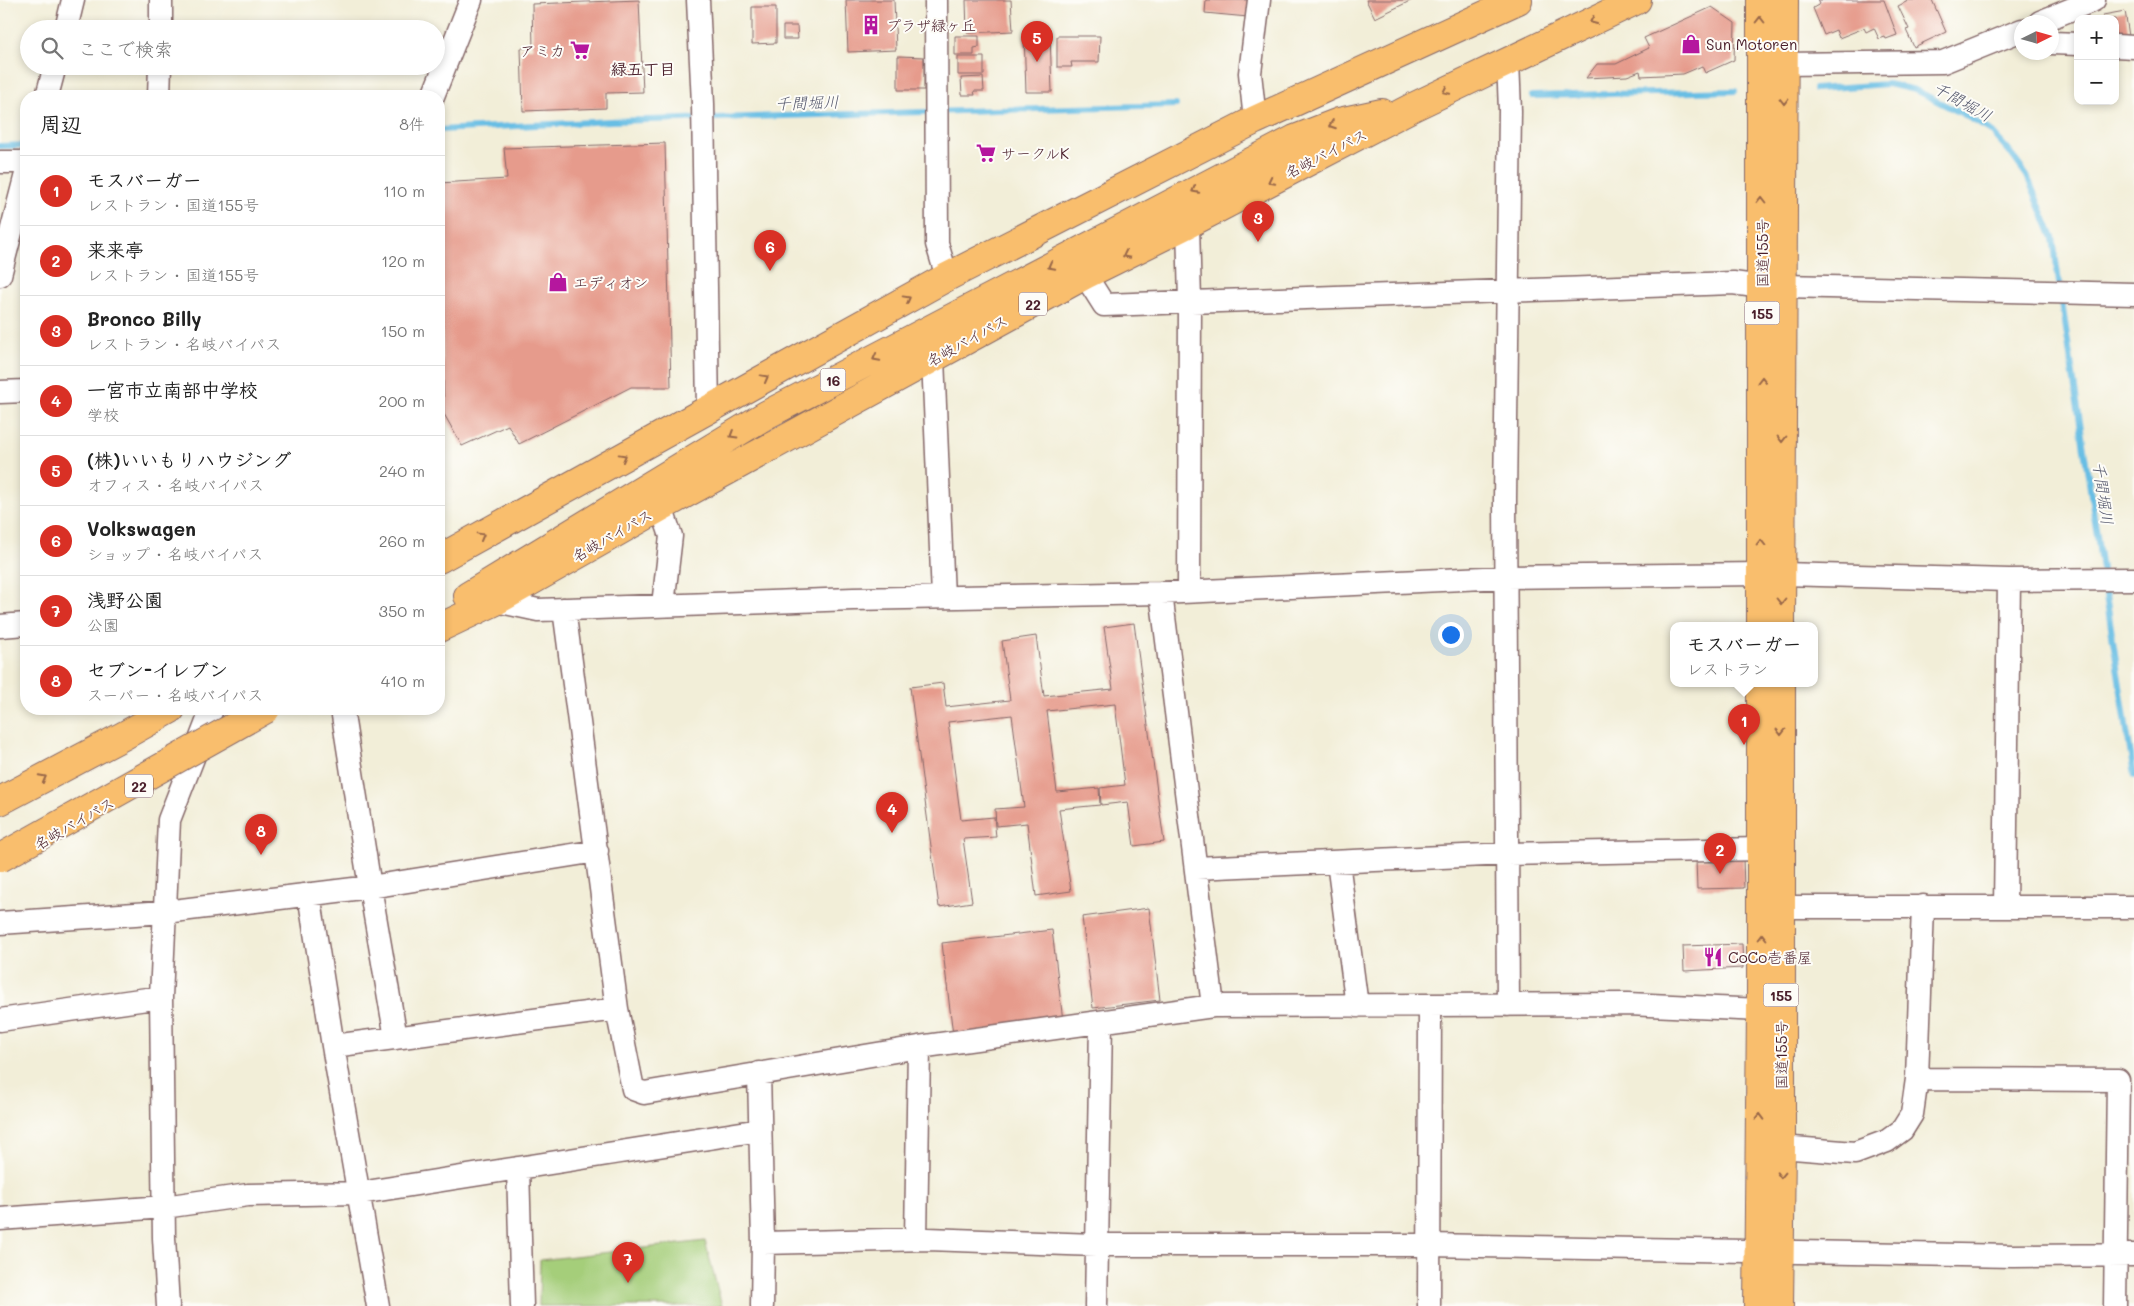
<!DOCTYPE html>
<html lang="ja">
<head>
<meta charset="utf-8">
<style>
  :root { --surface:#fff; --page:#f6f6f6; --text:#222; --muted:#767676; --line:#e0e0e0; --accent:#d93025 }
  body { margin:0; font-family:Mali,"Klee One",sans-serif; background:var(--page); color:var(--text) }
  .controls { position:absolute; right:15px; top:15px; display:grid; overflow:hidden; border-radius:10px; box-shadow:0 2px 8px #0003 }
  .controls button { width:45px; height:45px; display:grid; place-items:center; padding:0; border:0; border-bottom:1px solid var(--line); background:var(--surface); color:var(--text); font:25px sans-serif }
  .compass { position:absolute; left:2014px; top:15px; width:45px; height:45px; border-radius:50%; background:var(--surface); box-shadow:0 2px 8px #0003; rotate:85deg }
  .you { position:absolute; left:1450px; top:634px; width:18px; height:18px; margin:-12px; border:4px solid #fff; border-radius:50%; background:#1a73e8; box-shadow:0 0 0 8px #1a73e833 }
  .badge { display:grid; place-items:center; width:32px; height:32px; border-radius:50%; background:var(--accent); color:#fff; font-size:16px; font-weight:700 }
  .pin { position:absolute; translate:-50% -41px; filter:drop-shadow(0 1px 2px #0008) }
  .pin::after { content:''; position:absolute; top:26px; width:18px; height:15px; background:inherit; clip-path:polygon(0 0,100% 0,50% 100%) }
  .popup { position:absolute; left:1670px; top:622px; width:148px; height:65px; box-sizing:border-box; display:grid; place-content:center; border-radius:10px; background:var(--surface); filter:drop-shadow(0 1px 4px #0005); font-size:16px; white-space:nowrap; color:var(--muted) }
  .popup b { font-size:19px; color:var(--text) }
  .popup::after { content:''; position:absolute; left:50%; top:100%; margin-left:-10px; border:10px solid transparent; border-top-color:var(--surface) }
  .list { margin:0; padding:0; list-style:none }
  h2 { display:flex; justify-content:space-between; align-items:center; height:65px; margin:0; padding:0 20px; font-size:21px }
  h2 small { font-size:16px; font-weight:400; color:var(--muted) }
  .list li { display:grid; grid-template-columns:32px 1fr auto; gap:15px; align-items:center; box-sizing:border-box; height:70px; padding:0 20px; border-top:1px solid var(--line) }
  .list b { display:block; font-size:19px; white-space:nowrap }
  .list p { margin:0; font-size:16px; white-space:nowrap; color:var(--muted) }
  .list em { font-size:16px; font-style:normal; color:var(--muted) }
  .icon { flex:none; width:28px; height:28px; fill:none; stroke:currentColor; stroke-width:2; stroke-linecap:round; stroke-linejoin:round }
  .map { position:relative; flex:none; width:2134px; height:1306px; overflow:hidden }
  .search { position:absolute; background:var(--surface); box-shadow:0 2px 8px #0003; left:20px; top:20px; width:425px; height:55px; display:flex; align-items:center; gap:12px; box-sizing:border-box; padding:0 18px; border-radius:28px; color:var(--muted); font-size:19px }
  .panel { position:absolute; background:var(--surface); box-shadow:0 2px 8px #0003; left:20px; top:90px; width:425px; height:625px; border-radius:20px }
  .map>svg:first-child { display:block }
  .green { fill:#a5ce7a; stroke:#787652 }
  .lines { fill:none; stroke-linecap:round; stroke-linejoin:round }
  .stream { stroke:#68bee4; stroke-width:6 }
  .building { fill:#e69b8c }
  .minor-casing { stroke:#856768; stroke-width:25 }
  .highway-casing { stroke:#856768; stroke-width:30 }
  .minor { stroke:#fff; stroke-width:22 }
  .highway { stroke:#f9be6d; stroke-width:28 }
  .highway-bridge-casing { stroke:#856768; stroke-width:30; stroke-linecap:butt }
  .highway-bridge { stroke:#f9be6d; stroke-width:28 }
  .oneway { stroke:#996749 }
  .labels { text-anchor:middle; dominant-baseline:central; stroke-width:4; stroke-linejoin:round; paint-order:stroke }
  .shield { fill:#fdfcf7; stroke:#806168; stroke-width:1 }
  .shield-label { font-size:14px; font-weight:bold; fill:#4a1f2b }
  .poi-label { font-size:15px; fill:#4a1f2b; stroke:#fdfcf7; text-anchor:start }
  .street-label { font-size:15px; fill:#4a1f2b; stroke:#fdfcf7 }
  .neighbourhood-label { font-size:16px; font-weight:bold; fill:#4a1f2b; stroke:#fdfcf7 }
  .water-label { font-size:16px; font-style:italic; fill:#54576c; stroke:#fdfcf7 }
</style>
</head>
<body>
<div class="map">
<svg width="2134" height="1306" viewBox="0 0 2134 1306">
  <rect width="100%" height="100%" fill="#fdfcf7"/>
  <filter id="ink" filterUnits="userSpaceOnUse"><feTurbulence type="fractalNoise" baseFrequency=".02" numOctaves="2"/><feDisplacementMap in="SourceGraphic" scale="10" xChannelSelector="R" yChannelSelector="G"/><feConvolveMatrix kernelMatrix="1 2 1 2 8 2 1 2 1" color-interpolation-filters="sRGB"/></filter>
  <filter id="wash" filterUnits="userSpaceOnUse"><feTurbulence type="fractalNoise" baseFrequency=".0096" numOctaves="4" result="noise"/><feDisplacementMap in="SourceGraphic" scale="20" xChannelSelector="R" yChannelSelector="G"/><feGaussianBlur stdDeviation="1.12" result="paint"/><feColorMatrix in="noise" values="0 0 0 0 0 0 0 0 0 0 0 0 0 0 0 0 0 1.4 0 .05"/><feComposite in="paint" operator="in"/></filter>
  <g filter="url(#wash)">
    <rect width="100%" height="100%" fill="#f2eed8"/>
    <path class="green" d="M705 1241 722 1306H539L540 1260Z"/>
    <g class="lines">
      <path class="stream" d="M1815 89 1888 84 1915 90 1961 113 1991 131 2009 151 2027 176 2053 238 2059 283
        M1532 96 1735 91
        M439 130 611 121 1176 105
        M0 146 26 145
        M2062 302 2102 569
        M2105 589 2134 776"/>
    </g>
    <g id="blocks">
      <path class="building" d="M639 0 643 92 606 93V108L523 111 521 48H533L532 4Z
        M846 0H894L896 50 848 52Z
        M966 0H1011L1013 31 967 33Z
        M1206 0H1250L1248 17 1205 13Z
        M1366 0H1412L1375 18Z
        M1818 0H1884L1897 35 1886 39 1885 37 1879 39 1874 28 1866 32 1864 28 1839 38 1836 30 1824 35 1813 8 1820 4Z
        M1907 0H1932L1946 32 1914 47 1906 30 1909 29 1898 6 1908 1Z
        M752 7H776V43L752 44Z
        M1712 7 1735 23 1734 60 1705 73 1702 66 1683 74 1641 76 1640 71 1627 76 1586 78 1597 64H1616L1649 48 1644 38Z
        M2125 11 2129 36 2115 38V19H2103V15Z
        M783 26H797L798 39H783Z
        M1024 34H1050L1052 92H1026Z
        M955 36H979V47L974 48V55H955Z
        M1057 36H1100L1099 62H1071L1072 67H1057Z
        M898 56 924 57V90H898Z
        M958 57H984V75H958Z
        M983 77 984 91H974L975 95H962L961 78Z
        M665 143 671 387H631L519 444 508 425 462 446 444 414 439 183 507 179 504 148Z
        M1134 623 1164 842 1134 846 1128 802 1101 805 1100 788 1125 785 1115 704 1047 711 1057 792 1099 788 1100 805 1059 809 1071 891 1036 896 1027 823 996 826 995 809 1024 807 1012 715 948 722 961 820 994 817 996 837 963 839 972 902 939 907 910 687 943 683 946 707 1010 700 1002 641 1036 636 1044 696 1113 689 1104 627Z
        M1743 858 1744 888 1697 889 1696 859Z
        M1149 908 1160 1000 1093 1008 1082 917Z
        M1052 930 1063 1021 953 1035 942 943Z
        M1742 944 1743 968 1684 971 1683 946Z"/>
    </g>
  </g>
  <g filter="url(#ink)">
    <use href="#blocks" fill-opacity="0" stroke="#856768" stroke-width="1"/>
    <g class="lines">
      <defs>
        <path id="minor" d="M698 0 703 104 708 410
          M936 0 937 244 947 277
          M2040 22 2094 0
          M66 29 73 0
          M161 29V0
          M2052 43 2078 44
          M2115 46 2134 47
          M1508 60 1510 111 1505 499 1508 1005
          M1784 64 1943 62 2022 30
          M47 96 55 66
          M159 96 160 66
          M433 96 471 0
          M1255 120 1250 73 1259 0
          M0 162H26
          M1188 224 1190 302 1189 591
          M0 275 26 174
          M1085 275 1104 305 1733 283 1762 287
          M1783 286 2134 294
          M933 358 943 597
          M0 392 26 391
          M661 507 671 536 663 605
          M1782 574 2009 580 2134 579
          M1161 593 1213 1006
          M496 601 538 610 853 599 1161 593 1506 577 1761 574
          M564 609 617 1009 633 1089 644 1093 919 1047 1213 1006 1628 1004 1761 1010
          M0 626 26 624
          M342 709 370 887 396 1038
          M1338 862 1357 1006
          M1196 868 1508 854 1761 849
          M309 894 333 1046 378 1306
          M1781 907H2134
          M2005 907 2009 580
          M0 923 165 912 370 887 597 851
          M0 1020 161 997
          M333 1046 617 1009
          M759 1073 763 1243 762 1306
          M1917 1079 2118 1080 2115 1306
          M1781 1147 1855 1153 1887 1141 1902 1130 1912 1114 1917 1079 1923 906
          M518 1168 522 1306
          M0 1219 164 1207 248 1195 360 1193 760 1130
          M916 1239 919 1047
          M763 1243 928 1239 1096 1245H1429L2013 1256 2134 1255
          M168 1306 164 1238 161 997 169 820 212 709
          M1096 1306 1101 1022
          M1429 1306 1430 1005"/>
        <path id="highway" d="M1761 0V626
          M439 559 947 277 1255 120 1518 0
          M468 596 766 415 1295 139 1339 122 1382 113
          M1781 626 1784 0
          M439 628 496 601 661 507 1085 275 1188 224 1413 107 1637 0
          M0 801 125 735 171 709
          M1758 1306 1761 1010V684
          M1779 1306 1781 1147V684"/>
      </defs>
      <use href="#minor" class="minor-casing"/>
      <use href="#highway" class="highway-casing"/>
      <use href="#minor" class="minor"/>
      <use href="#highway" class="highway"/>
      <defs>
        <path id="highway-bridge" d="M0 858 266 709"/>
      </defs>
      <use href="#highway-bridge" class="highway-bridge-casing"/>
      <use href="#highway-bridge" class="highway-bridge"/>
    </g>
    <defs><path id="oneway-chevron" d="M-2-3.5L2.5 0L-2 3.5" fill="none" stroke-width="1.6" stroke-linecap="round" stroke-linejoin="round" transform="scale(1.25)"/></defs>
    <g class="oneway">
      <use href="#oneway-chevron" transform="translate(1760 20) rotate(-90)"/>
      <use href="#oneway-chevron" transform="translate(1593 21) rotate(155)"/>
      <use href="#oneway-chevron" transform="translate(1446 91) rotate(154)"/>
      <use href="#oneway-chevron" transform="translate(1784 101) rotate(90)"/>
      <use href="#oneway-chevron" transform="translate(1332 125) rotate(160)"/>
      <use href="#oneway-chevron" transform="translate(1271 181) rotate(153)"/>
      <use href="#oneway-chevron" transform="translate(1195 190) rotate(152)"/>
      <use href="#oneway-chevron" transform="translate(1761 200) rotate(-90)"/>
      <use href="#oneway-chevron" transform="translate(1126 255) rotate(154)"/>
      <use href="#oneway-chevron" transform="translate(1051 266) rotate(152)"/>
      <use href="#oneway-chevron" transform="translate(907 299) rotate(-29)"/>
      <use href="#oneway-chevron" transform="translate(876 358) rotate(152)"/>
      <use href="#oneway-chevron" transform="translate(765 378) rotate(-29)"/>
      <use href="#oneway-chevron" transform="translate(1762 380) rotate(-90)"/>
      <use href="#oneway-chevron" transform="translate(733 435) rotate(149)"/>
      <use href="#oneway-chevron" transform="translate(1782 439) rotate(90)"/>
      <use href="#oneway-chevron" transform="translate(623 457) rotate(-29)"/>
      <use href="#oneway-chevron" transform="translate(481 536) rotate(-29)"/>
      <use href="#oneway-chevron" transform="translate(1761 543) rotate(-90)"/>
      <use href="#oneway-chevron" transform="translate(1781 601) rotate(90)"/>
      <use href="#oneway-chevron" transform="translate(1781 732) rotate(90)"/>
      <use href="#oneway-chevron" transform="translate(43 778) rotate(-28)"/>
      <use href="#oneway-chevron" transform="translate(1762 937) rotate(-90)"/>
      <use href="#oneway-chevron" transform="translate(1760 1117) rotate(-89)"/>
      <use href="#oneway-chevron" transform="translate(1781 1175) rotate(92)"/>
    </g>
  </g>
  <defs>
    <symbol id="building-bare" viewBox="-9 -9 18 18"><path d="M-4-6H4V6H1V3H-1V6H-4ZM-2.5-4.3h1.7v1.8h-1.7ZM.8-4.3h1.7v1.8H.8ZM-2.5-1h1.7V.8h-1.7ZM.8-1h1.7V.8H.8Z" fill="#b5179e" stroke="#fdfcf7" stroke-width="2.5" paint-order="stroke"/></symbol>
    <symbol id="shop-bare" viewBox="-9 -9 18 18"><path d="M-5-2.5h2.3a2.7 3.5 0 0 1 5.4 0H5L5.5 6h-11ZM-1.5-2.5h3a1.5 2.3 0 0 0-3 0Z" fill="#b5179e" stroke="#fdfcf7" stroke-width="2.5" paint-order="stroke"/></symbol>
    <symbol id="supermarket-bare" viewBox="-9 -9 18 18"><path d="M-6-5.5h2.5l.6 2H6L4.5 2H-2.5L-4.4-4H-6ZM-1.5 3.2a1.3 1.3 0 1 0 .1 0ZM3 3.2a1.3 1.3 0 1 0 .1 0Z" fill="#b5179e" stroke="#fdfcf7" stroke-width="2.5" paint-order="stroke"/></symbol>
    <symbol id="restaurant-bare" viewBox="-9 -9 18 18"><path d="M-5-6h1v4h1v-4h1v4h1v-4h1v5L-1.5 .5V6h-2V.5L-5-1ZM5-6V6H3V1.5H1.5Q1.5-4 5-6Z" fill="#b5179e" stroke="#fdfcf7" stroke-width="2.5" paint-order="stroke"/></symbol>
  </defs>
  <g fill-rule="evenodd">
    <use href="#building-bare" x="857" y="11" width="28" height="28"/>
    <use href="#shop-bare" x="1677" y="30" width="28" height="28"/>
    <use href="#supermarket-bare" x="566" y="36" width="28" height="28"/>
    <use href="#supermarket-bare" x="972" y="139" width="28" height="28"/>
    <use href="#shop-bare" x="544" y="268" width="28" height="28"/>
    <use href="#restaurant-bare" x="1699" y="943" width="28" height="28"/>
  </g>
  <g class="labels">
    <g class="shield">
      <rect x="1019" y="292.5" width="28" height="23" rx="4"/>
      <rect x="1744.5" y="301.5" width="35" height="23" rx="4"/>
      <rect x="820.5" y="368.5" width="25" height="23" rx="4"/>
      <rect x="125" y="774.5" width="28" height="23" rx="4"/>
      <rect x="1763.5" y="983.5" width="35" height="23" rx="4"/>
    </g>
    <g class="shield-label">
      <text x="1033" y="304">22</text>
      <text x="1762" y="313">155</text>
      <text x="833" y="380">16</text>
      <text x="139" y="786">22</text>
      <text x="1781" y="995">155</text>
    </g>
    <g class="poi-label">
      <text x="886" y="25">プラザ緑ヶ丘</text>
      <text x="1706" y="44">Sun Motoren</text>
      <text x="565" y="50" text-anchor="end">アミカ</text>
      <text x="1001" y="153">サークルK</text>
      <text x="573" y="282">エディオン</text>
      <text x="1728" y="957">CoCo壱番屋</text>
    </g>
    <g class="street-label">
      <text transform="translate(1326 153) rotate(-27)">名岐バイパス</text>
      <text transform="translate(1762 253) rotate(-90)">国道155号</text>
      <text transform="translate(967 340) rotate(-29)">名岐バイパス</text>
      <text transform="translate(612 535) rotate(-30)">名岐バイパス</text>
      <text transform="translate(74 823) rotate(-30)">名岐バイパス</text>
      <text transform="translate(1781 1055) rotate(-90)">国道155号</text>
    </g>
    <g class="neighbourhood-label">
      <text x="643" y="68">緑五丁目</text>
    </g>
    <g class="water-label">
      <text transform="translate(1963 101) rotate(29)">千間堀川</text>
      <text transform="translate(807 102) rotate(-2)">千間堀川</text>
      <text transform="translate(2104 493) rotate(82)">千間堀川</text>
    </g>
  </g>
</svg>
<div class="controls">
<button>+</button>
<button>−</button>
</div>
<svg class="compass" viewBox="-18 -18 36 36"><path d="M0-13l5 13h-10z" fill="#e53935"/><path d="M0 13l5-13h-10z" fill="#767676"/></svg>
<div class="you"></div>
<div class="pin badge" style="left:1744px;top:745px">1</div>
<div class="popup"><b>モスバーガー</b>レストラン</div>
<div class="pin badge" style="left:1720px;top:874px">2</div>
<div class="pin badge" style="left:1258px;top:242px">3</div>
<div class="pin badge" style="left:892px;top:833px">4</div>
<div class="pin badge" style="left:1037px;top:62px">5</div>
<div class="pin badge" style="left:770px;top:271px">6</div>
<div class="pin badge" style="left:628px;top:1283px">7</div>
<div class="pin badge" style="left:261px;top:855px">8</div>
<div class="search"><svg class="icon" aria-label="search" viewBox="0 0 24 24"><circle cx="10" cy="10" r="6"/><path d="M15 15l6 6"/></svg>ここで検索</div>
<section class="panel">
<h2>周辺<small>8件</small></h2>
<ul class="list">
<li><span class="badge">1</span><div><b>モスバーガー</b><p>レストラン · 国道155号</p></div><em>110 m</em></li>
<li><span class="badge">2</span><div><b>来来亭</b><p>レストラン · 国道155号</p></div><em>120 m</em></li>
<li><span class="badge">3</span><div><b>Bronco Billy</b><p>レストラン · 名岐バイパス</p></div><em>150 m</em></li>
<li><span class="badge">4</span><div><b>一宮市立南部中学校</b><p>学校</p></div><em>200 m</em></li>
<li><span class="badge">5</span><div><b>(株)いいもりハウジング</b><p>オフィス · 名岐バイパス</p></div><em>240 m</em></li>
<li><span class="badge">6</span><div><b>Volkswagen</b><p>ショップ · 名岐バイパス</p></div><em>260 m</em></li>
<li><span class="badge">7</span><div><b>浅野公園</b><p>公園</p></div><em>350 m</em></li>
<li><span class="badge">8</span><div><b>セブン-イレブン</b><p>スーパー · 名岐バイパス</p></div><em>410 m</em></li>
</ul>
</section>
</div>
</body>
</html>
